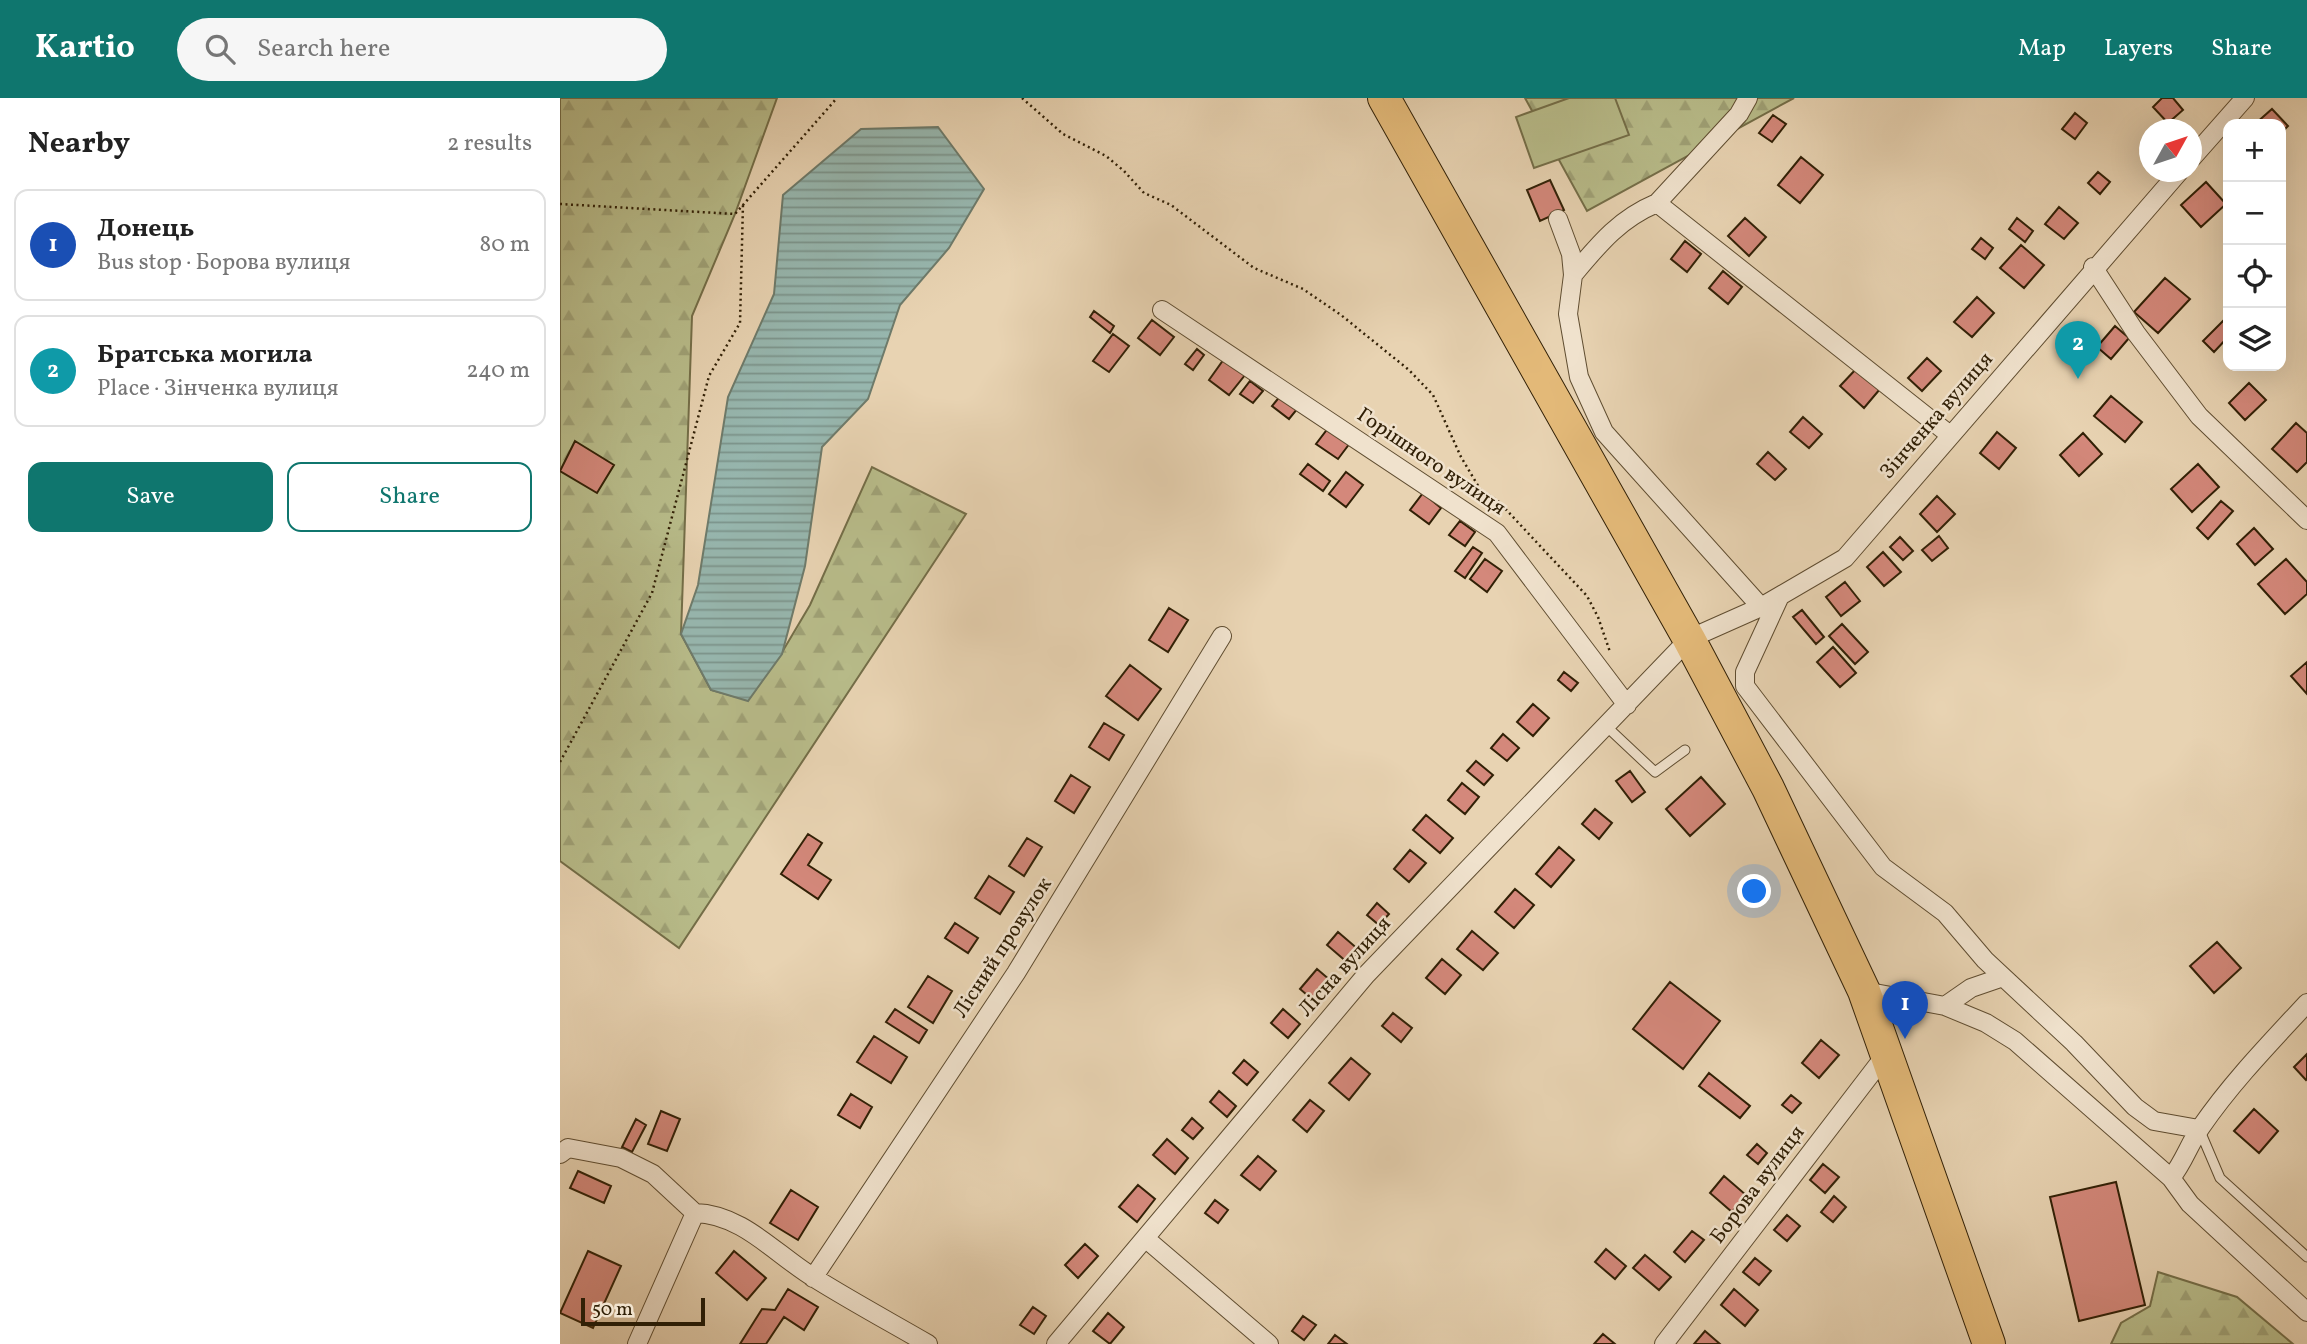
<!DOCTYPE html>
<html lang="en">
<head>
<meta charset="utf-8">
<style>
  :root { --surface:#fff; --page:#f6f6f6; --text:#222; --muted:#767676; --line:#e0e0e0; --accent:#0f766e }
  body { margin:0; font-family:Vollkorn,serif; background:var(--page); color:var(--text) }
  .controls { position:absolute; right:21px; top:21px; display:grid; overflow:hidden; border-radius:14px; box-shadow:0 7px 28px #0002 }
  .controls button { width:63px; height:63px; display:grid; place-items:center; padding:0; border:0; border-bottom:2px solid var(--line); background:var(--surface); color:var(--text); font:35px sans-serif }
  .compass { position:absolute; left:1579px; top:21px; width:63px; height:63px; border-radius:50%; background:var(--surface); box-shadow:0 7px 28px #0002; rotate:50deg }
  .scale { position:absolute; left:21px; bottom:18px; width:124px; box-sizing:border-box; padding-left:7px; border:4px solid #312006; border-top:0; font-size:19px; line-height:24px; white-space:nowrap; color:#312006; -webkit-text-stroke:5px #f0e2cd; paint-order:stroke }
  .you { position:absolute; left:1195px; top:794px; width:24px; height:24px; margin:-18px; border:5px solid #fff; border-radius:50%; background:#1a73e8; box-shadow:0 0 0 10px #1a73e833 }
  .badge { display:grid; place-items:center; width:46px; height:46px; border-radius:50%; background:var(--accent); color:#fff; font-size:23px; font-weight:700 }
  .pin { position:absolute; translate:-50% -58px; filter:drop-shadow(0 2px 4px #0008) }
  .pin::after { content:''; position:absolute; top:37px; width:24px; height:21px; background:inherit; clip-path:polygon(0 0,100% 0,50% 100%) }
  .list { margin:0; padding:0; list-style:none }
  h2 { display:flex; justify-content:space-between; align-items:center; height:91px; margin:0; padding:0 28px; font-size:30px }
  h2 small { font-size:23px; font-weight:400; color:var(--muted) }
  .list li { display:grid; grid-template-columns:46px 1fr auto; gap:21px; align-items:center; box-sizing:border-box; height:112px; margin:0 14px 14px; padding:0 14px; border:2px solid var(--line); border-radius:14px }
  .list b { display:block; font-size:26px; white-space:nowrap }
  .list p { margin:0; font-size:23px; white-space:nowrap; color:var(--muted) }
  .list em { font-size:23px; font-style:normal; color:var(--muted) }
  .actions { display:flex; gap:14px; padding:21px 28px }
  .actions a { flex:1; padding:16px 0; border:2px solid var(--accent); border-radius:14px; text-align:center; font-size:24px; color:var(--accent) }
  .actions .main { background:var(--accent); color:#fff }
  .icon { flex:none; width:38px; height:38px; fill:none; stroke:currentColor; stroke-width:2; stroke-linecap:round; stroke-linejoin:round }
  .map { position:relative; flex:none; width:1747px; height:1246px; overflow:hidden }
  header { display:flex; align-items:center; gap:42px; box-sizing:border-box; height:98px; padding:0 35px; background:var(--accent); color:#fff }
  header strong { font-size:33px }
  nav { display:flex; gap:38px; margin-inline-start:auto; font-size:24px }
  .search { width:490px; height:63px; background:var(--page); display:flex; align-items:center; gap:18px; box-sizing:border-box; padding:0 24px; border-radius:38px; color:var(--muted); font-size:26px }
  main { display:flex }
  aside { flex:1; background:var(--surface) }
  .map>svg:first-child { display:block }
  .forest { fill:url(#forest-firs); stroke:#746e48; stroke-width:2 }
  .pitch { fill:#b8bc8a; stroke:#746e48; stroke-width:2 }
  .water { fill:url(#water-rules); stroke:#6e7b6b; stroke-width:2 }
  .building { fill:#d4887b; stroke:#312006; stroke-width:2 }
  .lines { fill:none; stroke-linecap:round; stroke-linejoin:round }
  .lane-casing { stroke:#5f4d31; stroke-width:11 }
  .street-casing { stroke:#5f4d31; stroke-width:20 }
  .highway-casing { stroke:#312006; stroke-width:34 }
  .path { stroke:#312006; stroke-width:2.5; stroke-dasharray:2 3.5; stroke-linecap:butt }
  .lane { stroke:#f0e2cd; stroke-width:9 }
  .street { stroke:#f0e2cd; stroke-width:18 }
  .highway { stroke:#e4ba79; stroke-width:32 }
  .labels { text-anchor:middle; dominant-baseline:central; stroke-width:5; stroke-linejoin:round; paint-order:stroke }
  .street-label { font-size:21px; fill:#312006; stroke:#f0e2cd }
</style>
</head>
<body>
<header>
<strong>Kartio</strong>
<div class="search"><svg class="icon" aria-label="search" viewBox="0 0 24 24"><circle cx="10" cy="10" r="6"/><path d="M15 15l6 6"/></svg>Search here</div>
<nav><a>Map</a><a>Layers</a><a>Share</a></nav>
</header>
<main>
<aside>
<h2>Nearby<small>2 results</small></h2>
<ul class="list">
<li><span class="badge" style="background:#1a4fb4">1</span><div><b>Донець</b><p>Bus stop · Борова вулиця</p></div><em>80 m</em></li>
<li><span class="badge" style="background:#0f9aa8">2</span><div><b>Братська могила</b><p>Place · Зінченка вулиця</p></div><em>240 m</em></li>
</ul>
<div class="actions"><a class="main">Save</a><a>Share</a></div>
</aside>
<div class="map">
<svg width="1747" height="1246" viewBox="0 0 1747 1246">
  <defs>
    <pattern id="forest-firs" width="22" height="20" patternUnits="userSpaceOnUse" patternTransform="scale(1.75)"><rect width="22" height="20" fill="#b8bc8a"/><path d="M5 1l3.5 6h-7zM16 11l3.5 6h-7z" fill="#9fa176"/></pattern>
    <pattern id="water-rules" width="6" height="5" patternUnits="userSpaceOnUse" patternTransform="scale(1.75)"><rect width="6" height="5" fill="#97b7af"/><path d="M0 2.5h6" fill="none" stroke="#7c948c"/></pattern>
  </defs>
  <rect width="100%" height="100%" fill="#e8d3b2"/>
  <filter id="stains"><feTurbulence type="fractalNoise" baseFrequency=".00286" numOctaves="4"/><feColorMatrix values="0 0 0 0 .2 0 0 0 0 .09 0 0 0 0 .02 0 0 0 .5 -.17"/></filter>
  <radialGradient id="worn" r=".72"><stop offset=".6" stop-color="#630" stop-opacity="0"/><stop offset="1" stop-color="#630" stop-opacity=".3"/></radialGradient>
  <path class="forest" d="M0 0H217L175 116 132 218 121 536 151 592 188 602 221 556 250 507 312 369 406 416 119 850 0 763Z
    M965 0H1234L1027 113Z
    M1598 1174 1677 1199 1733 1246H1551L1561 1225 1590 1208Z"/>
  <path class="pitch" d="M1009 0H1055L1069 37 974 70 956 19Z"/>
  <path class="water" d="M378 29 424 91 389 150 340 207 308 301 262 349 245 468 222 556 188 603 151 592 121 536 138 487 168 299 214 196 223 97 301 31Z"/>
  <path class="building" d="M1602 0H1613L1623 12 1608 25 1593 9Z
    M1712 11 1728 28 1721 35V26H1695Z
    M1515 15 1527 25 1515 41 1502 31Z
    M1213 17 1226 26 1212 44 1199 35Z
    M1241 59 1263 77 1240 105 1218 87Z
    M1538 74 1550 84 1540 96 1528 85Z
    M990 82 1004 112 980 123 967 92Z
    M1646 84 1666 106 1641 129 1621 107Z
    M1499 109 1518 125 1504 141 1485 126Z
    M1185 120 1206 139 1189 158 1168 138Z
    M1457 120 1473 133 1465 144 1449 131Z
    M1421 140 1433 150 1425 161 1412 151Z
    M1125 143 1141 156 1127 174 1111 161Z
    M1461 147 1484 167 1464 190 1440 170Z
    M1163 173 1182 189 1168 206 1149 190Z
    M1605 180 1630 201 1598 235 1574 214Z
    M1417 199 1434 215 1412 239 1394 224Z
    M534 213 554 228 550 235 530 219Z
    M592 222 614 239 600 257 578 240Z
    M1664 222 1668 226V239L1654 254 1643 243Z
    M1555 228 1569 240 1551 261 1537 249Z
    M553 236 569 248 549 274 533 263Z
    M637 251 644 257 633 272 625 266Z
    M1367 260 1381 273 1362 293 1348 280Z
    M664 261 685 277 669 297 649 282Z
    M1297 270 1320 291 1304 310 1280 288Z
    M690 283 703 293 693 305 680 296Z
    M1689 285 1706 302 1685 322 1669 305Z
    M721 297 738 310 729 321 712 308Z
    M1551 298 1582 324 1565 344 1534 318Z
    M1243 319 1262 336 1249 350 1230 334Z
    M1736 325 1747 335V364L1737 374 1712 351Z
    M769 329 790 345 778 361 756 346Z
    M1437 334 1456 350 1439 371 1420 355Z
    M1523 335 1542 356 1519 378 1500 357Z
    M15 343 54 367 37 395 0 373Z
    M1208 354 1226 371 1215 382 1197 366Z
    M748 366 770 383 763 393 740 376Z
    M1638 366 1659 389 1632 414 1611 391Z
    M786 374 803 387 786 409 769 396Z
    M863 395 881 410 869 426 850 412Z
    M1377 398 1395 416 1377 434 1360 416Z
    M1661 403 1673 413 1648 441 1637 430Z
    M900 423 915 434 905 448 889 437Z
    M1694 430 1713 451 1695 467 1677 446Z
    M1379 438 1388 450 1372 463 1362 452Z
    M1340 439 1353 453 1343 462 1330 449Z
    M913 449 922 455 905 480 895 473Z
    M1323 454 1341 474 1324 488 1307 469Z
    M925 461 942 473 927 494 910 481Z
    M1726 461 1747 484V496L1725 516 1698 486Z
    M1285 484 1300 503 1281 518 1266 499Z
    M609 510 628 522 608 554 589 542Z
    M1242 512 1264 539 1256 546 1233 519Z
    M1282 526 1308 554 1295 566 1269 538Z
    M1273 549 1296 575 1280 589 1257 564Z
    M1747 564V596L1731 578Z
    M570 567 601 591 578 622 546 598Z
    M1004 574 1018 585 1011 593 998 582Z
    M973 606 989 620 973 638 957 624Z
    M544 625 564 637 549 662 529 649Z
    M943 636 959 650 947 663 931 650Z
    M916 663 933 677 924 687 907 673Z
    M1070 673 1085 694 1072 704 1056 683Z
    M511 677 530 689 514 715 495 703Z
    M1141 679 1165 706 1130 738 1106 711Z
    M902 685 919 699 905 716 888 702Z
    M1035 711 1052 725 1039 741 1022 726Z
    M866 717 893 740 880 755 853 732Z
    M248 736 262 745 248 767 271 782 258 801 221 776Z
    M467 740 482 749 464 778 449 768Z
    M999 749 1014 762 991 789 976 776Z
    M850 752 866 765 849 784 834 771Z
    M429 778 454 794 440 816 415 800Z
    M955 791 974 807 954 830 935 814Z
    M817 805 829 816 819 827 807 817Z
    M395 825 418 840 408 855 385 840Z
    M912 833 938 855 923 872 897 851Z
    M778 834 799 852 788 865 767 847Z
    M1657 844 1681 870 1654 895 1630 868Z
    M882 861 901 877 885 896 866 880Z
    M757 871 770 882 753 902 740 891Z
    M368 878 392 893 373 925 348 909Z
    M1110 884 1160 923 1123 971 1073 931Z
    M335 911 367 932 359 945 326 924Z
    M723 911 740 926 728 940 711 925Z
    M833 915 852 930 841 944 822 928Z
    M314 938 347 959 331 985 297 964Z
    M1261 942 1279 957 1259 980 1242 965Z
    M1747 956V981L1746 982 1734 969Z
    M791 960 810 976 789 1002 769 985Z
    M684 962 698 974 687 987 673 975Z
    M1149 975 1190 1008 1180 1020 1139 988Z
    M659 993 676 1008 667 1019 650 1004Z
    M291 996 312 1009 300 1030 278 1017Z
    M1231 997 1241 1005 1232 1015 1222 1007Z
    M750 1002 764 1013 747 1034 733 1022Z
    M1694 1011 1718 1033 1699 1055 1674 1033Z
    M101 1013 120 1021 107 1053 88 1046Z
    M632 1020 643 1030 633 1041 622 1032Z
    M76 1021 86 1027 72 1054 62 1049Z
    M607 1041 628 1060 615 1076 593 1057Z
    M1197 1046 1207 1055 1198 1066 1187 1057Z
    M698 1058 716 1073 700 1092 681 1077Z
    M1263 1066 1279 1079 1265 1095 1250 1082Z
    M18 1073 51 1088 44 1105 10 1090Z
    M1164 1078 1186 1097 1172 1114 1150 1095Z
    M1556 1084 1585 1207 1519 1223 1490 1099Z
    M578 1087 595 1101 577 1124 559 1109Z
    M231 1092 258 1109 238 1142 210 1125Z
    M1274 1098 1286 1109 1273 1124 1261 1114Z
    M655 1102 668 1112 658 1125 645 1115Z
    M1227 1117 1240 1128 1227 1143 1214 1132Z
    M1132 1133 1144 1142 1125 1164 1114 1154Z
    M525 1146 538 1158 518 1180 505 1167Z
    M1046 1151 1066 1168 1055 1181 1035 1164Z
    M28 1153 61 1168 33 1230 0 1215Z
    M174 1153 206 1180 187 1202 156 1175Z
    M1085 1157 1111 1179 1099 1192 1073 1170Z
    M1195 1160 1211 1173 1199 1187 1183 1174Z
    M228 1191 258 1209 244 1232 224 1219 206 1246H180L202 1211 215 1212Z
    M1174 1191 1198 1212 1185 1228 1161 1207Z
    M473 1209 486 1218 474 1236 460 1227Z
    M548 1215 564 1229 550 1246 533 1233Z
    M743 1218 756 1227 744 1242 732 1233Z
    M1145 1233 1160 1246H1134Z
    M1043 1236 1055 1246H1034Z
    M775 1237 787 1246H768Z"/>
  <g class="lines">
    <defs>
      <path id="lane" d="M1046 628 1095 674 1125 652
        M1640 1033 1660 1080 1747 1159"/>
      <path id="street" d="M1188 0 1179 16 1097 105 1390 337
        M1632 60 1685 0
        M998 121 1011 156 1013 177 1008 216 1019 279 1044 334 1201 509
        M1533 169 1576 235 1639 318 1747 422
        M1013 177C1039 146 1059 121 1097 105
        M602 212 937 435 1067 607
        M1220 498 1185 574V588L1323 769 1385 815 1425 862 1514 945 1575 1009 1594 1023 1639 1031
        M1304 893 1385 908 1426 925 1455 943 1611 1080 1630 1106 1747 1214
        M1385 908 1411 890 1443 879
        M0 1056 8 1050 61 1060 93 1076 135 1115C183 1116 217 1158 256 1181 293 1204 330 1224 368 1246
        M1611 1080C1624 1064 1629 1046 1641 1029 1672 984 1710 945 1747 905
        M585 1140 709 1246
        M253 1180 456 875 662 538
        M77 1246 135 1115
        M496 1246 806 877 1129 541 1201 509 1285 460 1619 74
        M1104 1246 1327 955"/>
      <path id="highway" d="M824 0 1129 541 1208 690 1304 893 1429 1246"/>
    </defs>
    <use href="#lane" class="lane-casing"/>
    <use href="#street" class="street-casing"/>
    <use href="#highway" class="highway-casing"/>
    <path class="path" d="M462 0 503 36 546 58 564 73 584 95 611 107 694 170 743 191 781 217 849 272 873 297 901 359 920 391 938 403 1027 498 1038 519 1050 554
      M0 106 175 116 277 0
      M0 664 92 495 149 278 180 225 183 106"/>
    <use href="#lane" class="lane"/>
    <use href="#street" class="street"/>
    <use href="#highway" class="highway"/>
  </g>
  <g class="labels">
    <g class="street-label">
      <text transform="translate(1377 318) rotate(-49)">Зінченка вулиця</text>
      <text transform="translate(871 364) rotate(34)">Горішного вулиця</text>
      <text transform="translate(443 850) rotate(-57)">Лісний провулок</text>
      <text transform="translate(785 869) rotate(-48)">Лісна вулиця</text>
      <text transform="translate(1198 1087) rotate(-53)">Борова вулиця</text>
    </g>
  </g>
  <rect width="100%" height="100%" filter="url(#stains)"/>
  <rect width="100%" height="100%" fill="url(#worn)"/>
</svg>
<div class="controls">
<button>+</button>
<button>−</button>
<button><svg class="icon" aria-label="locate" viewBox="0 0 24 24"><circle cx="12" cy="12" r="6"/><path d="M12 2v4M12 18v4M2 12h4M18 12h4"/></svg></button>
<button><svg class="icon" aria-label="layers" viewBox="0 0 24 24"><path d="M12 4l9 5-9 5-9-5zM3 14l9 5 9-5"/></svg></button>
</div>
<svg class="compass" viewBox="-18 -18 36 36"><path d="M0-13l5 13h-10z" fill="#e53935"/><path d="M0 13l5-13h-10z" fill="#767676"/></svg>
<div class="scale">50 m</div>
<div class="you"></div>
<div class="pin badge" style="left:1345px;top:941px;background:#1a4fb4">1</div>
<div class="pin badge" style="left:1518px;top:281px;background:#0f9aa8">2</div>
</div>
</main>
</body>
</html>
